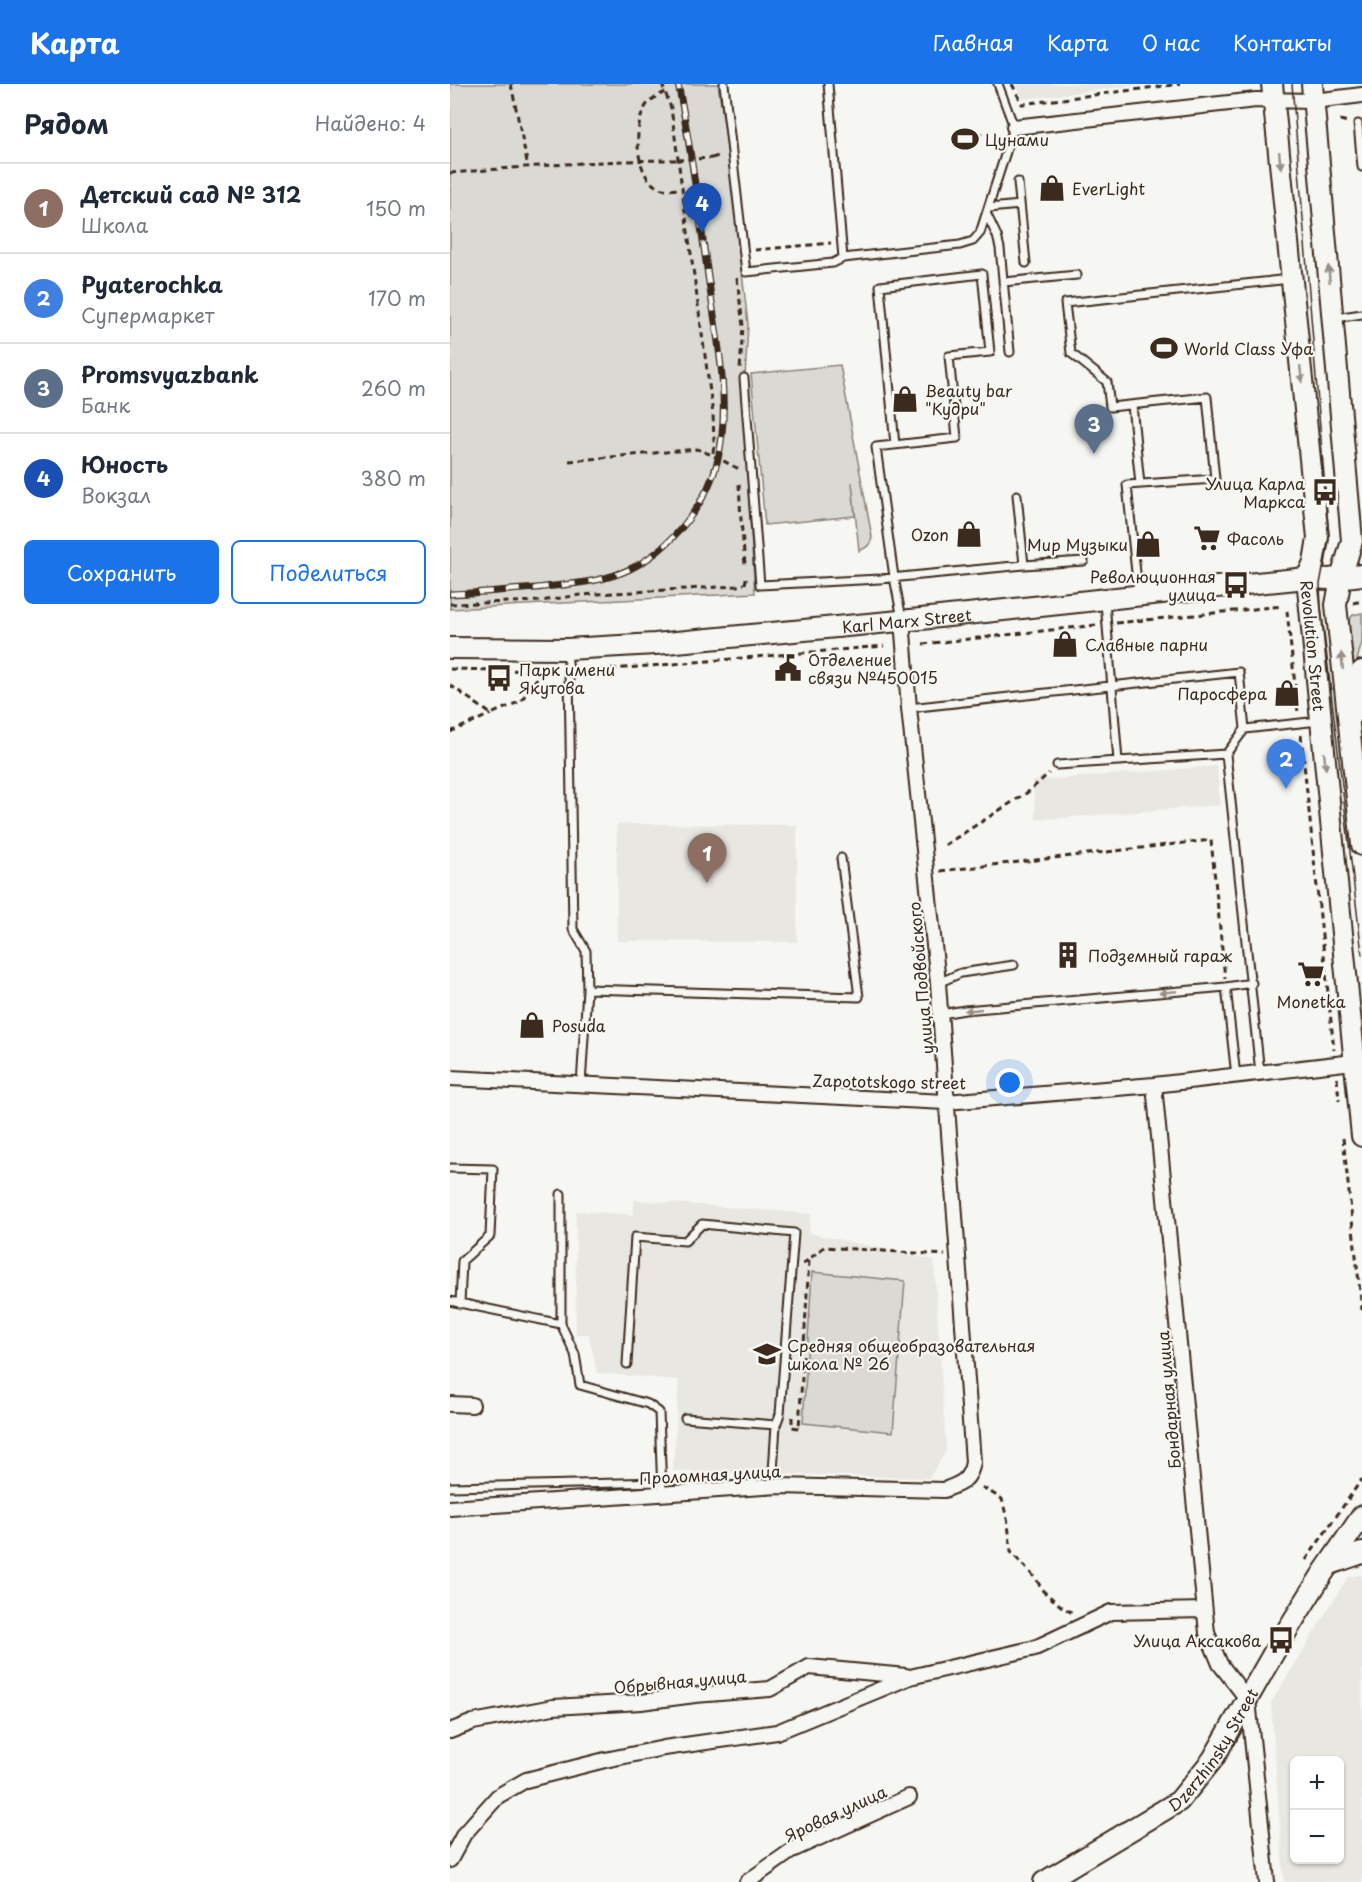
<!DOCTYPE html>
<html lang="ru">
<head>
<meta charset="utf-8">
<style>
  :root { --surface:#fff; --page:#f6f6f7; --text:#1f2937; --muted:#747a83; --line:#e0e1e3; --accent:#1a73e8 }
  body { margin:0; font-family:"Playpen Sans",sans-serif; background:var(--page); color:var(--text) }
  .controls { position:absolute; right:18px; bottom:18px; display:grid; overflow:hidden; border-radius:9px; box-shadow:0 2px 4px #0004 }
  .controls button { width:54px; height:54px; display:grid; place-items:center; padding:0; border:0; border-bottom:2px solid var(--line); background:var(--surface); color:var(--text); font:30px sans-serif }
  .you { position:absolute; left:560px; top:999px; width:21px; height:21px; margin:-15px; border:4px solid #fff; border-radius:50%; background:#1a73e8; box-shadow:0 0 0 9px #1a73e833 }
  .badge { display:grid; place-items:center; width:39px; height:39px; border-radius:50%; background:var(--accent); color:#fff; font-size:20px; font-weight:700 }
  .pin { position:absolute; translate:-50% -50px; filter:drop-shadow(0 2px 3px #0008) }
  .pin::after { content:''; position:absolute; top:32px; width:21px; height:18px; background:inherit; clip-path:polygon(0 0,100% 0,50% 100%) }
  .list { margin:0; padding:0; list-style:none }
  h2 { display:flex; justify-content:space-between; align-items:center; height:78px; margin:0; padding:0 24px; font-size:26px }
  h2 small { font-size:20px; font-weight:400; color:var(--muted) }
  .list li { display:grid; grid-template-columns:39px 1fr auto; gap:18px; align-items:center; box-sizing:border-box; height:90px; padding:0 24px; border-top:2px solid var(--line) }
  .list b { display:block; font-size:22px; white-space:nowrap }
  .list p { margin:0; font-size:20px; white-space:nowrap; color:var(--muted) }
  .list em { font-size:20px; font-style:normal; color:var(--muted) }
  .actions { display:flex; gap:12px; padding:18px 24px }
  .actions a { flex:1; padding:14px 0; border:2px solid var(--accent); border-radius:9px; text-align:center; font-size:21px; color:var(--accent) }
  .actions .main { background:var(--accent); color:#fff }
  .map { position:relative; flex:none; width:912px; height:1798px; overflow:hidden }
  header { display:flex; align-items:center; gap:36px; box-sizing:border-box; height:84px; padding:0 30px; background:var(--accent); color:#fff }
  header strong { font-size:28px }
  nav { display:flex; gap:33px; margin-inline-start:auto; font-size:21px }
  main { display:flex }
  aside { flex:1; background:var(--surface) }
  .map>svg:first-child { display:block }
  .built { fill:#e8e7e2; fill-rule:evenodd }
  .green { fill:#dad9d3; stroke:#8a8278; stroke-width:1.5 }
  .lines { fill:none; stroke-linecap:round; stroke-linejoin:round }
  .lane-casing { stroke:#3b2a1e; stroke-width:11 }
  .street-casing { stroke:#3b2a1e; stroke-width:18 }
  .secondary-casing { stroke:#3b2a1e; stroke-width:24 }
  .path { stroke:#3b2a1e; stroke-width:3; stroke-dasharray:6 4.5; stroke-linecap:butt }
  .lane { stroke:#f6f6f2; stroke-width:7 }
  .street { stroke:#f6f6f2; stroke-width:14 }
  .secondary { stroke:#f6f6f2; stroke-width:20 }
  .tram { stroke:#3b2a1e; stroke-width:1.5 }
  .rail-casing { stroke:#3b2a1e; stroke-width:7 }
  .rail { stroke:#f6f6f2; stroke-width:4.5; stroke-dasharray:14; stroke-linecap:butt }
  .path-bridge { stroke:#3b2a1e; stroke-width:3; stroke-dasharray:6 4.5; stroke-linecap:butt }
  .oneway { fill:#989088 }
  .labels { text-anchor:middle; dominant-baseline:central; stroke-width:4.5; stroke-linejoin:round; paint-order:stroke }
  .poi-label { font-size:16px; fill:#3b2a1e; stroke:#f6f6f2; text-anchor:start }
  .street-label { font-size:16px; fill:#3b2a1e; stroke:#f6f6f2 }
</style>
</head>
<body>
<header>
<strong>Карта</strong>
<nav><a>Главная</a><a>Карта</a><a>О нас</a><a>Контакты</a></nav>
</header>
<main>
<aside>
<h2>Рядом<small>Найдено: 4</small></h2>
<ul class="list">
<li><span class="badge" style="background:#8d6e63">1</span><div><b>Детский сад № 312</b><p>Школа</p></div><em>150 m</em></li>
<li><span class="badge" style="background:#3f7fe0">2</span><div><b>Pyaterochka</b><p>Супермаркет</p></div><em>170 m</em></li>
<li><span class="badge" style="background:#5c6f8a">3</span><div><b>Promsvyazbank</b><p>Банк</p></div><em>260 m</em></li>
<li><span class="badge" style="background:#1a4fb4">4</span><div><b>Юность</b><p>Вокзал</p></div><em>380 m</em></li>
</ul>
<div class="actions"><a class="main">Сохранить</a><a>Поделиться</a></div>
</aside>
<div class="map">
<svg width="912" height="1798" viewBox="0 0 912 1798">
  <rect width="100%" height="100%" fill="#f6f6f2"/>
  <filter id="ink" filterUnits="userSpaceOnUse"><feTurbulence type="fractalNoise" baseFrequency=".0167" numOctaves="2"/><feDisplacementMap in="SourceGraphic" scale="12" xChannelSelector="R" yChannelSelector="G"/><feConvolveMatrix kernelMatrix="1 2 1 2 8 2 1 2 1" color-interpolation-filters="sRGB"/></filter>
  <g filter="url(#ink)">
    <path class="built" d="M566 0H696L573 15Z
      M767 682 770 721 586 736 583 697Z
      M167 740 347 741V858L167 857Z
      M185 1116 361 1130 359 1149 484 1176 496 1367 479 1394 223 1387 229 1296 147 1289 139 1250H126V1127L183 1131Z
      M912 1491V1798H834L821 1619 898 1493ZM844 1676H890V1776H844Z"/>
    <path class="green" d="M0 0H268L277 60 298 240 293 329 305 509 0 525Z
      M390 281 422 453C421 461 416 464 409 467L402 398 405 432 315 441 301 290Z
      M912 529V558L902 594 895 541 903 531Z
      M362 1188 455 1197 443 1348 353 1339Z"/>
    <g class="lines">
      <defs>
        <path id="lane" d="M274 0 296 188 383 179 393 174 510 161 523 157 530 149 564 43 548 0
          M378 0 393 174
          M908 40 912 83
          M568 98 576 179
          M539 124 570 121
          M537 131 547 152 550 164 560 268
          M553 198 627 191
          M885 234 912 230
          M294 294 310 501 430 495 574 481 634 477
          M682 321 690 400
          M445 361 430 202 532 190 540 268 499 272 507 354 426 363 444 493 452 535
          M567 411 574 481
          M688 508 677 401 765 395 757 313 660 323 657 298 621 269 615 219 840 195
          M655 518 668 677
          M117 567 119 589 123 845 136 867 137 905 131 1001
          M459 624 789 588 795 645 869 637
          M776 670 795 645
          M607 681 776 670 810 989
          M488 899 511 889 564 881
          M137 905 409 913 391 774
          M491 930 515 926 776 903
          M786 992 776 903 802 899
          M0 1084 43 1085 40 1152 12 1177 10 1220
          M111 1110V1240L125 1270 130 1301 198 1320 209 1328 212 1409
          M0 1217 111 1240
          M177 1280 185 1153 235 1157 252 1140 344 1149 330 1330 326 1341 322 1403
          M235 1334 326 1341
          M0 1403 211 1398"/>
        <path id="street" d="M564 43 806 16 864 17 912 11
          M0 994 496 1018 704 1001 912 977
          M704 1001 757 1549 770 1580 798 1616 817 1798
          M0 1320 22 1321
          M0 1424 329 1402 494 1406C510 1400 520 1397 523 1378L488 899 459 624 452 536
          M0 1647 23 1638 103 1623 191 1618 245 1611 320 1605 359 1583 456 1592
          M0 1776 14 1750 48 1712 76 1696 155 1676 214 1664 327 1648 460 1593 585 1564 661 1528 754 1526
          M297 1798 344 1765 459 1713"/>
        <g id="secondary">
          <path id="s1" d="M822 0 868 454 864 478 857 494 912 1052"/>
          <path d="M862 0 902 457 891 494 886 521 912 761"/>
          <path id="s2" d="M0 564 117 565 205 560 471 535 786 501 857 494 879 495 912 491"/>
          <path d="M905 628 912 587"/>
          <path d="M880 1480 912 1469"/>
          <path id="s3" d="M594 1798 729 1717 763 1675 831 1556 873 1489 912 1432"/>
        </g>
      </defs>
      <use href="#lane" class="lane-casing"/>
      <use href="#street" class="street-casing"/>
      <use href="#secondary" class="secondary-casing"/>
      <path class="path" d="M61 0 78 83
        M212 0 221 24 263 330 264 358 263 370
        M562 0 572 20 730 0
        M215 8C210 11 203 14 199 18 181 37 184 99 213 105 219 106 226 105 232 105
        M890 36 898 38
        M527 50 538 49
        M262 74 271 71
        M0 89C75 83 151 76 227 76
        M305 166 381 159
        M287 194 293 242 290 286
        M119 377 247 365C262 370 275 378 289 385
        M289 400 291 436 295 480
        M295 500 297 490
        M903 519 912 517
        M0 520 91 517 130 511 287 502 294 500
        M837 527 848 629
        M666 539 833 522
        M473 560 647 541
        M0 585 92 587
        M140 587 434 562
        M0 601 41 630 71 617 92 587
        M0 648 41 630
        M851 651 884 966
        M834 683V675L853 673
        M495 761 578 708 599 689
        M490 787 761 756 775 894
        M887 994 889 1017
        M893 1054 912 1226
        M353 1180 374 1163 495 1171
        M342 1333V1343L349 1344 359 1176
        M532 1403 552 1415 558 1439 561 1468 586 1495 593 1507 611 1522 624 1530
        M856 1476 912 1395"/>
      <use href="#lane" class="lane"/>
      <use href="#street" class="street"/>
      <use href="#secondary" class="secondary"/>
      <path class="tram" d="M842 0 879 453 870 500 871 523 912 870"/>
      <defs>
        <path id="rail" d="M0 510C29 509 57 506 86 504 118 500 151 499 180 485 220 466 258 419 268 375 282 315 265 244 257 185 248 123 241 61 228 0"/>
      </defs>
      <use href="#rail" class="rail-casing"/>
      <use href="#rail" class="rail"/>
      <path class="path-bridge" d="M227 76 262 74"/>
    </g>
    <defs><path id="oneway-solid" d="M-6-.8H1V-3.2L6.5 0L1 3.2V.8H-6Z" transform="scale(1.5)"/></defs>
    <g class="oneway">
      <use href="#oneway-solid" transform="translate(830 76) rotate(84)"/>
      <use href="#oneway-solid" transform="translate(879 190) rotate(-95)"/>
      <use href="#oneway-solid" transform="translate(851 290) rotate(84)"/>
      <use href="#oneway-solid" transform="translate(892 577) rotate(-96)"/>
      <use href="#oneway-solid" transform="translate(875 677) rotate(84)"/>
      <use href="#oneway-solid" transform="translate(718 908) rotate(175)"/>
      <use href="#oneway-solid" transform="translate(523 926) rotate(174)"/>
    </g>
  </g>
  <defs>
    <symbol id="stadium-bare" viewBox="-9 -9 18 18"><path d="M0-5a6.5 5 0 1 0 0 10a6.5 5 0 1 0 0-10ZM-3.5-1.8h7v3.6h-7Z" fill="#3b2a1e" stroke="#f6f6f2" stroke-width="2.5" paint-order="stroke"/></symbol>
    <symbol id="shop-bare" viewBox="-9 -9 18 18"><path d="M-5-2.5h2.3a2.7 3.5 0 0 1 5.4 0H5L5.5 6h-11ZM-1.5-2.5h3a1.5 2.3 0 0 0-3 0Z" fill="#3b2a1e" stroke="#f6f6f2" stroke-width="2.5" paint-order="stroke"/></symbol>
    <symbol id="bus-bare" viewBox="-9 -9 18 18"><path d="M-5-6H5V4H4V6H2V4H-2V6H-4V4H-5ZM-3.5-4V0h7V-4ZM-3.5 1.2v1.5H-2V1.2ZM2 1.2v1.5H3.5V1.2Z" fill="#3b2a1e" stroke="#f6f6f2" stroke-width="2.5" paint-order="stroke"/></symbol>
    <symbol id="supermarket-bare" viewBox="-9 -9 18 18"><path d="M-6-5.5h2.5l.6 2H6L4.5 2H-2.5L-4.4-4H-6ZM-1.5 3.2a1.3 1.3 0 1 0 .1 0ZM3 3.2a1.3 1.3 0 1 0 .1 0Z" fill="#3b2a1e" stroke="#f6f6f2" stroke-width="2.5" paint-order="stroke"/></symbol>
    <symbol id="civic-bare" viewBox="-9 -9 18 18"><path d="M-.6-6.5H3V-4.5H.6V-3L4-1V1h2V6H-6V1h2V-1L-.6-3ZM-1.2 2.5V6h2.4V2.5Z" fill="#3b2a1e" stroke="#f6f6f2" stroke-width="2.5" paint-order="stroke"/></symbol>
    <symbol id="building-bare" viewBox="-9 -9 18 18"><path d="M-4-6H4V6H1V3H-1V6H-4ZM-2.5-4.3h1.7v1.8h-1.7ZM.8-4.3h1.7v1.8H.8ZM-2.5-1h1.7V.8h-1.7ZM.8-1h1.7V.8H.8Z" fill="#3b2a1e" stroke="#f6f6f2" stroke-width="2.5" paint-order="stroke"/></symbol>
    <symbol id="school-bare" viewBox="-9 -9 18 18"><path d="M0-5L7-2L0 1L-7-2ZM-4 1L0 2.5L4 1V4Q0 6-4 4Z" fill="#3b2a1e" stroke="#f6f6f2" stroke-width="2.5" paint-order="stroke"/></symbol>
  </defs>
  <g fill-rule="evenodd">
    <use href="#stadium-bare" x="496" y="36" width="38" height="38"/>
    <use href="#shop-bare" x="583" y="85" width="38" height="38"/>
    <use href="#stadium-bare" x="695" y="245" width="38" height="38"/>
    <use href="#shop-bare" x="436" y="296" width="38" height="38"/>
    <use href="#bus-bare" x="856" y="389" width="38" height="38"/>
    <use href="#shop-bare" x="500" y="431" width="38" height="38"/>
    <use href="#supermarket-bare" x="738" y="435" width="38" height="38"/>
    <use href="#shop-bare" x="679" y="441" width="38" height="38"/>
    <use href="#bus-bare" x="767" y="482" width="38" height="38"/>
    <use href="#shop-bare" x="596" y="541" width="38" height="38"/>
    <use href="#civic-bare" x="319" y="565" width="38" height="38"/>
    <use href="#bus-bare" x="30" y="575" width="38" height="38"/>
    <use href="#shop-bare" x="818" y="590" width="38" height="38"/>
    <use href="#building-bare" x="599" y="852" width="38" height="38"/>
    <use href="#supermarket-bare" x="842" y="871" width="38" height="38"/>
    <use href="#shop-bare" x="63" y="922" width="38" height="38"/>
    <use href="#school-bare" x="298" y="1251" width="38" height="38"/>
    <use href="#bus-bare" x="812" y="1537" width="38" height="38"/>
  </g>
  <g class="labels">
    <g class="poi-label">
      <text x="535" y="55">Цунами</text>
      <text x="622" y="104">EverLight</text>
      <text x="734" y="264">World Class Уфа</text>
      <text x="475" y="306">Beauty bar<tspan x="475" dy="18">"Кудри"</tspan></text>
      <text x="855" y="399" text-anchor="end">Улица Карла<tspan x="855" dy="18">Маркса</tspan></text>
      <text x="499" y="450" text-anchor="end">Ozon</text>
      <text x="777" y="454">Фасоль</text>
      <text x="678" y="460" text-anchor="end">Мир Музыки</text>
      <text x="766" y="492" text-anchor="end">Революционная<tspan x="766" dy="18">улица</tspan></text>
      <text x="635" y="560">Славные парни</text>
      <text x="358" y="575">Отделение<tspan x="358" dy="18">связи №450015</tspan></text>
      <text x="69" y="585">Парк имени<tspan x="69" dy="18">Якутова</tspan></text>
      <text x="817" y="609" text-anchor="end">Паросфера</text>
      <text x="638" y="871">Подземный гараж</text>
      <text x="861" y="917" text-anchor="middle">Monetka</text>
      <text x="102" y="941">Posuda</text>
      <text x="337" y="1261">Средняя общеобразовательная<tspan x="337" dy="18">школа № 26</tspan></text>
      <text x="811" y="1556" text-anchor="end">Улица Аксакова</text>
    </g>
    <g class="street-label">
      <text stroke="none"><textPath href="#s2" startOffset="458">Karl Marx Street</textPath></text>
      <text stroke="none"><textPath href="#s1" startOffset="566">Revolution Street</textPath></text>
      <text transform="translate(470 894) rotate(-95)">улица Подвойского</text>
      <text transform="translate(439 997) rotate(1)">Zapototskogo street</text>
      <text transform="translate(718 1316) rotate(-95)">Бондарная улица</text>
      <text transform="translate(260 1390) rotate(-3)">Проломная улица</text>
      <text transform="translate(230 1597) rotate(-5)">Обрывная улица</text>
      <text stroke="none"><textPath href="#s3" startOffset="219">Dzerzhinsky Street</textPath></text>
      <text transform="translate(385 1729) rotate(-25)">Яровая улица</text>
    </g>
  </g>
</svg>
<div class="controls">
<button>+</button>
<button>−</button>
</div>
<div class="you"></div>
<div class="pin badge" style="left:257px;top:799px;background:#8d6e63">1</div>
<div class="pin badge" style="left:836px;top:705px;background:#3f7fe0">2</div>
<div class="pin badge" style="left:644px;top:370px;background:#5c6f8a">3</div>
<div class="pin badge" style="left:252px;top:149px;background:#1a4fb4">4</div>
</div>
</main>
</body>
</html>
